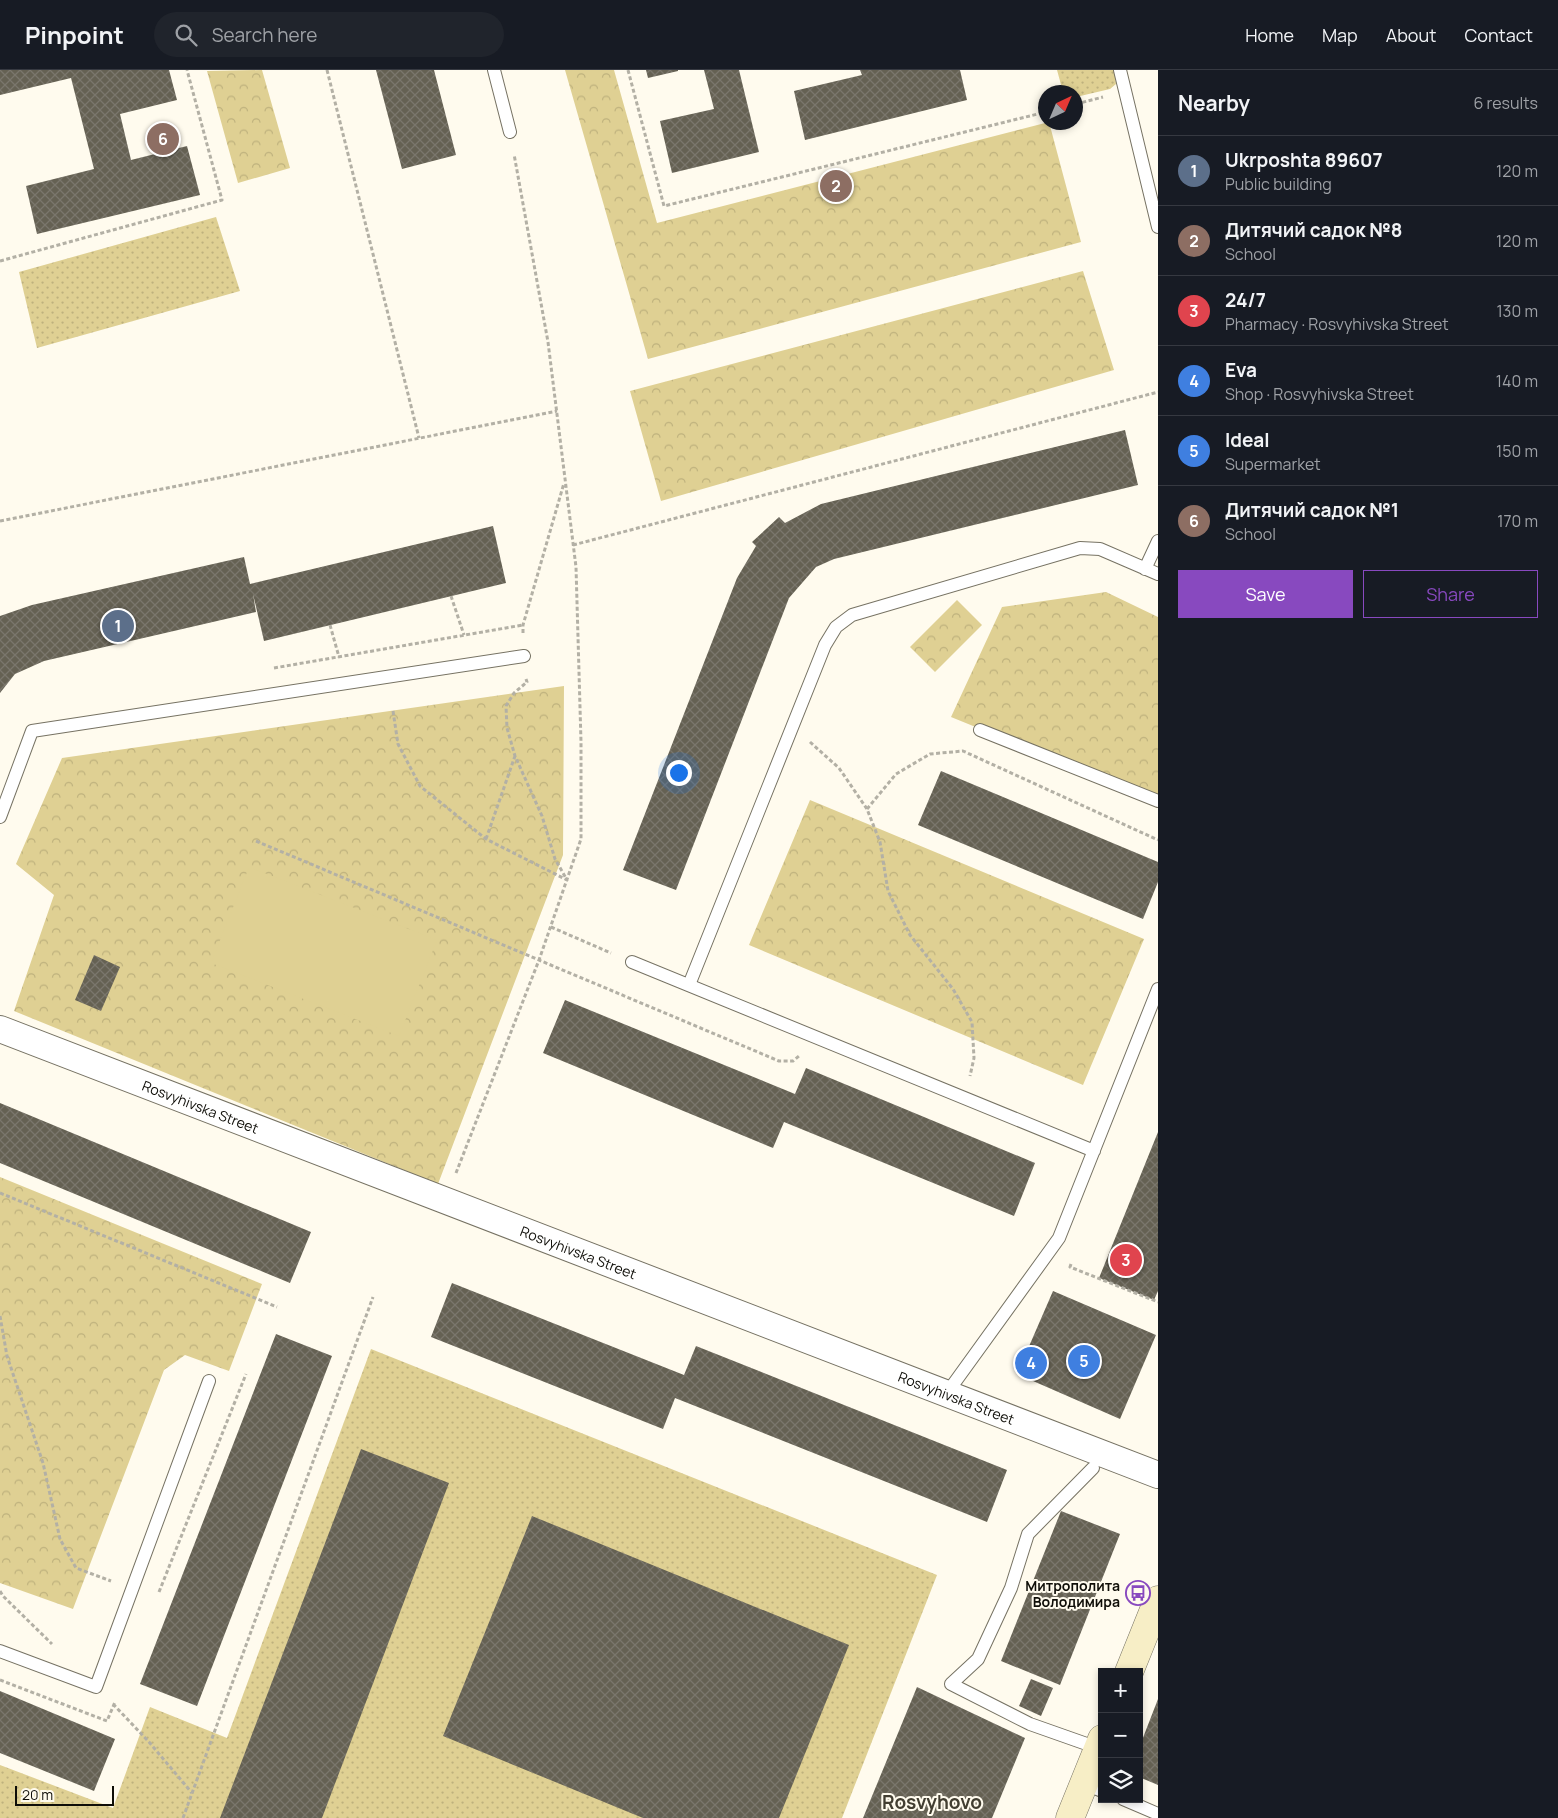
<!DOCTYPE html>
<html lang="en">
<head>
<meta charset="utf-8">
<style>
  :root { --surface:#171b24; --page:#20242c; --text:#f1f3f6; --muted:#9ea1a6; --line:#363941; --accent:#8849bf }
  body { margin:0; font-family:Manrope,sans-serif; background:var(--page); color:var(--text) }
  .controls { position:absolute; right:15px; bottom:15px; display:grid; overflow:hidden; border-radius:0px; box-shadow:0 2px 8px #0003 }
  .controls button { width:45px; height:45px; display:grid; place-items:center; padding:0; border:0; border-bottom:1px solid var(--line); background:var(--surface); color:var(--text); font:25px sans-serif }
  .compass { position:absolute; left:1038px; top:15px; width:45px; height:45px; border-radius:50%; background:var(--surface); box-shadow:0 2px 8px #0003; rotate:44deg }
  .scale { position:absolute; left:15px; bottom:12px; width:99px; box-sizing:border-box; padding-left:5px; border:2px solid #0f0e08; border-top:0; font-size:14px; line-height:18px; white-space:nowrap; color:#0f0e08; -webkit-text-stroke:4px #fffbee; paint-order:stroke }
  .you { position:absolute; left:678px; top:702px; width:18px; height:18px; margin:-12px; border:4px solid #fff; border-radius:50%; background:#1a73e8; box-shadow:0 0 0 8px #1a73e833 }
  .badge { display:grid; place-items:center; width:32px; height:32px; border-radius:50%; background:var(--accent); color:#fff; font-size:16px; font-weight:700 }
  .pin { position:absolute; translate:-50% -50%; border:2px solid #fff; box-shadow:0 1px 5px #0006 }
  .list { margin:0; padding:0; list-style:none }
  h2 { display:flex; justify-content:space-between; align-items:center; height:65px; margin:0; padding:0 20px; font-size:21px }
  h2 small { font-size:16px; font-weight:400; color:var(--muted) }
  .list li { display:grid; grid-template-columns:32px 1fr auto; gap:15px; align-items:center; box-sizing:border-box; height:70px; padding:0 20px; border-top:1px solid var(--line) }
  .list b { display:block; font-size:19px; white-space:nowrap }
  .list p { margin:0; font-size:16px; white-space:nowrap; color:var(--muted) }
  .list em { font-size:16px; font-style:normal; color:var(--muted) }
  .actions { display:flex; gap:10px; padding:15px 20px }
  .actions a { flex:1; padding:11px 0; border:1px solid var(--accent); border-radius:0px; text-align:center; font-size:18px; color:var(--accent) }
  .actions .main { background:var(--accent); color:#fff }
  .icon { flex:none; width:28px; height:28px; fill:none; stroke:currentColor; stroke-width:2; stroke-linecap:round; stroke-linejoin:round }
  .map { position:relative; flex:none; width:1158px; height:1748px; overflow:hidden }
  header { display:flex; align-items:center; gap:30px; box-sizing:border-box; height:70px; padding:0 25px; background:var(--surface); border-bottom:1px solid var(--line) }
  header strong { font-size:24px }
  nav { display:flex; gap:28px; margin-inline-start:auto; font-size:18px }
  .search { width:350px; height:45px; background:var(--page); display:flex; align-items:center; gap:12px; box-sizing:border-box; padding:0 18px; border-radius:28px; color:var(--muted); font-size:19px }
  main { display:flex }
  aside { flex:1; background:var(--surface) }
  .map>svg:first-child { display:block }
  .grass { fill:url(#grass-dots) }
  .park { fill:url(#park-crowns) }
  .garden { fill:#dfd093 }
  .building { fill:url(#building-cross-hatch) }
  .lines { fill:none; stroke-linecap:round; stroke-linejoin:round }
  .lane-casing { stroke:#767263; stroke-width:14 }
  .street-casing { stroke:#767263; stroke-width:28 }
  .secondary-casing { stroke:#767263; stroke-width:29 }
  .path { stroke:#b3b0a5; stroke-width:3; stroke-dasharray:4 2.5; stroke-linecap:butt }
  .lane { stroke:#fff; stroke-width:12 }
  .street { stroke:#fff; stroke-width:26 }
  .secondary { stroke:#f7eec6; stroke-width:28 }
  .labels { text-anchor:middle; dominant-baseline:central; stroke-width:4; stroke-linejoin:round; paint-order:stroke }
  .street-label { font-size:14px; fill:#0f0e08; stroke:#fffbee }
  .poi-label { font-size:14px; font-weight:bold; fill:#0f0e08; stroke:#fffbee; text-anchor:end }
  .district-label { font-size:19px; font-weight:bold; fill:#423e31; stroke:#fffbee }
</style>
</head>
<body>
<header>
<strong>Pinpoint</strong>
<div class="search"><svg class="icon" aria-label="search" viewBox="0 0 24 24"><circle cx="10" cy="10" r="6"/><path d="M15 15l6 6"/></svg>Search here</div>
<nav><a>Home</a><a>Map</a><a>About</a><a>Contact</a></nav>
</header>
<main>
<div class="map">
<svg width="1158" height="1748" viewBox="0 0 1158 1748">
  <defs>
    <pattern id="grass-dots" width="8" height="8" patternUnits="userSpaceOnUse" patternTransform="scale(1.25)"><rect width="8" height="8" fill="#dfd093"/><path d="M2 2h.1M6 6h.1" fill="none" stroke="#beb17d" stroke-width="1.8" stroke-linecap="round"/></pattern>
    <pattern id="park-crowns" width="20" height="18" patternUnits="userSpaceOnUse" patternTransform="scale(1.25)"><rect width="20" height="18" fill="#dfd093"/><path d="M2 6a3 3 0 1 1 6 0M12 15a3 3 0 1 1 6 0" fill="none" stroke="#beb17d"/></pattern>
    <pattern id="building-cross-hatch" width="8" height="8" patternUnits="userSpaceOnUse" patternTransform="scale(1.25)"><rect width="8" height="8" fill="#656153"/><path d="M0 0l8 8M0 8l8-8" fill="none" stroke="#7a766c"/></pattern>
  </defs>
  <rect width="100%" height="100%" fill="#fffbee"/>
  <path class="grass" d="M1057 0H1115L1116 14 1110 19 1076 27V22H1063Z
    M216 147 240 221 37 278 19 202Z
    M371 1279 937 1505 842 1748H0V1695L113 1738 150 1637 227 1668Z"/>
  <path class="park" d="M262 0 290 98 238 113 207 1Z
    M565 0H614L657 153 1049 52 1081 172 648 289Z
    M1083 201 1114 300 661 431 630 321Z
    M1106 522 1158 547V731L951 647 1002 537Z
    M957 530 982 555 935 602 910 577Z
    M564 616 563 785 438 1114 14 941 54 825 16 794 62 688Z
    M810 730 1144 869 1083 1015 749 875Z
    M0 1107 262 1214 229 1301 185 1285 164 1300 73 1539 0 1513Z"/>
  <path class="garden" d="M249 797 437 870 399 966 211 893Z"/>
  <path class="building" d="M0 0H169L177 30 120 44 131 90 187 76 200 125 37 164 26 116 94 99 71 8 0 25Z
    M376 0H434L456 85 402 99Z
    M646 0H678V1L648 8Z
    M704 0H739L759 82 672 103 660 51 714 39Z
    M860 0H960L967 30 805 70 794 21 862 5Z
    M1125 360 1138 415 834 489 816 497 789 528 676 820 623 800 737 508 756 476 752 472 779 447 785 453 821 434Z
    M493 456 506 513 264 571 253 524 256 542 44 591 15 604 0 623V546L32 535 244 487 250 514Z
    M941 701 1158 792V812L1143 849 918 755Z
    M94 885 120 897 101 941 75 930Z
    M565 930 795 1024 806 998 1035 1093 1014 1146 784 1052 773 1078 543 983Z
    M0 1033 311 1162 290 1213 0 1093Z
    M1158 1062V1221L1154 1230 1099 1208Z
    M452 1213 684 1305 696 1276 1007 1400 987 1452 675 1328 663 1359 431 1267Z
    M1053 1221 1156 1265 1120 1349 1017 1304Z
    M276 1264 332 1286 197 1636 140 1614Z
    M361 1379 449 1413 322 1748H220Z
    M1061 1441 1120 1464 1060 1615 1001 1591Z
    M532 1446 849 1575 779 1748H643L443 1666Z
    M1031 1609 1053 1618 1041 1646 1019 1636Z
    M917 1617 1025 1668 992 1748H863Z
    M0 1621 115 1669 94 1721 0 1683Z
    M1158 1629V1715L1139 1707V1678Z"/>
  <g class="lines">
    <defs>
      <path id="lane" d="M494 0 510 62
        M1120 0 1158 157
        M1145 499 1158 471
        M980 660 1158 731
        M0 747 32 661 524 586
        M632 892 1094 1081
        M689 915 825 575 836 557 852 545 1080 478 1100 479 1158 504
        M947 1323 1059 1168 1158 919
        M1093 1398 1028 1464 1011 1518 978 1589 951 1614 1030 1654 1098 1678
        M0 1581 96 1617 209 1311
        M1084 1714 1102 1721
        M1123 1729 1158 1744"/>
      <g id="street">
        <path id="s1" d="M0 959 1158 1405"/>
      </g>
      <path id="secondary" d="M1129 1602 1158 1530
        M1070 1748 1102 1669"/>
    </defs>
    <use href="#lane" class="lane-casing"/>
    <use href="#street" class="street-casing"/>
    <use href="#secondary" class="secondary-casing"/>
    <path class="path" d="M327 0 419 368
      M628 0 664 136 1046 42
      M1076 34 1103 27
      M0 191 222 130 187 0
      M0 451 557 341
      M573 475 1158 322
      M451 526 464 565
      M330 555 339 587
      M523 563V555L564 413
      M274 598 523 555
      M393 641 398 674 420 716 486 769 567 810 555 789 542 746 515 686 507 658 506 636 514 623 527 612 526 609
      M810 672 839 698 867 739 880 772 888 821 910 865 953 919 972 952 974 988 970 1006
      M867 739 896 704 930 684 963 681 1158 770
      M486 769 515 686
      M256 771 779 991H793L799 986
      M551 857 611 883
      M456 1103 539 890 581 769V672L576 497 548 272 514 84
      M0 1123 277 1237
      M1071 1194 1070 1197 1158 1232
      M0 1246 7 1286 43 1393 60 1469 76 1498 111 1511
      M0 1521 3 1526 52 1574
      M159 1522 246 1304
      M0 1610 107 1651 115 1632
      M113 1634 149 1672 192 1723
      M183 1748 373 1227"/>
    <use href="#lane" class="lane"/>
    <use href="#street" class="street"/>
    <use href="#secondary" class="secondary"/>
  </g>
  <defs>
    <symbol id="bus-ring" viewBox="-11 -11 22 22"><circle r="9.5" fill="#fffbee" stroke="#8849bf" stroke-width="1.5"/><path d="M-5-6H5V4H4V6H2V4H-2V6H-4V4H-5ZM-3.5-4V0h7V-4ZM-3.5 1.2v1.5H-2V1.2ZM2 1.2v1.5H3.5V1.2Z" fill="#8849bf"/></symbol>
  </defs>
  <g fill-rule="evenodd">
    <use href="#bus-ring" x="1124" y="1509" width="28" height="28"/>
  </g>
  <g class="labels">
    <g class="street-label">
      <text stroke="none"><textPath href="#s1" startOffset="215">Rosvyhivska Street</textPath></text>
      <text stroke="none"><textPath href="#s1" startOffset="620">Rosvyhivska Street</textPath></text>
      <text stroke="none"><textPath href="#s1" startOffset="1025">Rosvyhivska Street</textPath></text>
    </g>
    <g class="poi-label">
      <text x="1120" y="1515">Митрополита<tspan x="1120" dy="16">Володимира</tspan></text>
    </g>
    <g class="district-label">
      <text x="932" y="1732">Rosvyhovo</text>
    </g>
  </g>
</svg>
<div class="controls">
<button>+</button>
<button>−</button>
<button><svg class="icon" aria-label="layers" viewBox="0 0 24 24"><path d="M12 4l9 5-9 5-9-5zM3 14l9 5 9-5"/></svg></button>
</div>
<svg class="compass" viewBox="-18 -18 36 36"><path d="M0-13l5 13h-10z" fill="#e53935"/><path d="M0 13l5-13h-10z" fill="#9ea1a6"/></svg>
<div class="scale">20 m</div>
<div class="you"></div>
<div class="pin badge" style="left:118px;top:556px;background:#5c6f8a">1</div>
<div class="pin badge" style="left:836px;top:116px;background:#8d6e63">2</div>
<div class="pin badge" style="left:1126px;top:1190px;background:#e0444e">3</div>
<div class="pin badge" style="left:1031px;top:1293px;background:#3f7fe0">4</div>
<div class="pin badge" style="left:1084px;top:1291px;background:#3f7fe0">5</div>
<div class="pin badge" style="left:163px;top:69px;background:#8d6e63">6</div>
</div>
<aside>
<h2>Nearby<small>6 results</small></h2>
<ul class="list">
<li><span class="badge" style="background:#5c6f8a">1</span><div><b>Ukrposhta 89607</b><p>Public building</p></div><em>120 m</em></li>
<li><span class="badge" style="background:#8d6e63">2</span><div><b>Дитячий садок №8</b><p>School</p></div><em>120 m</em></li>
<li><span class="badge" style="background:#e0444e">3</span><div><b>24/7</b><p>Pharmacy · Rosvyhivska Street</p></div><em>130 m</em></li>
<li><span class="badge" style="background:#3f7fe0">4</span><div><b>Eva</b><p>Shop · Rosvyhivska Street</p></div><em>140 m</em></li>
<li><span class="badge" style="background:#3f7fe0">5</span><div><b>Ideal</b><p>Supermarket</p></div><em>150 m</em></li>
<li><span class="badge" style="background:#8d6e63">6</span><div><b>Дитячий садок №1</b><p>School</p></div><em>170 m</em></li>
</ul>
<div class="actions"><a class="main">Save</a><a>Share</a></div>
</aside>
</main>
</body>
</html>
